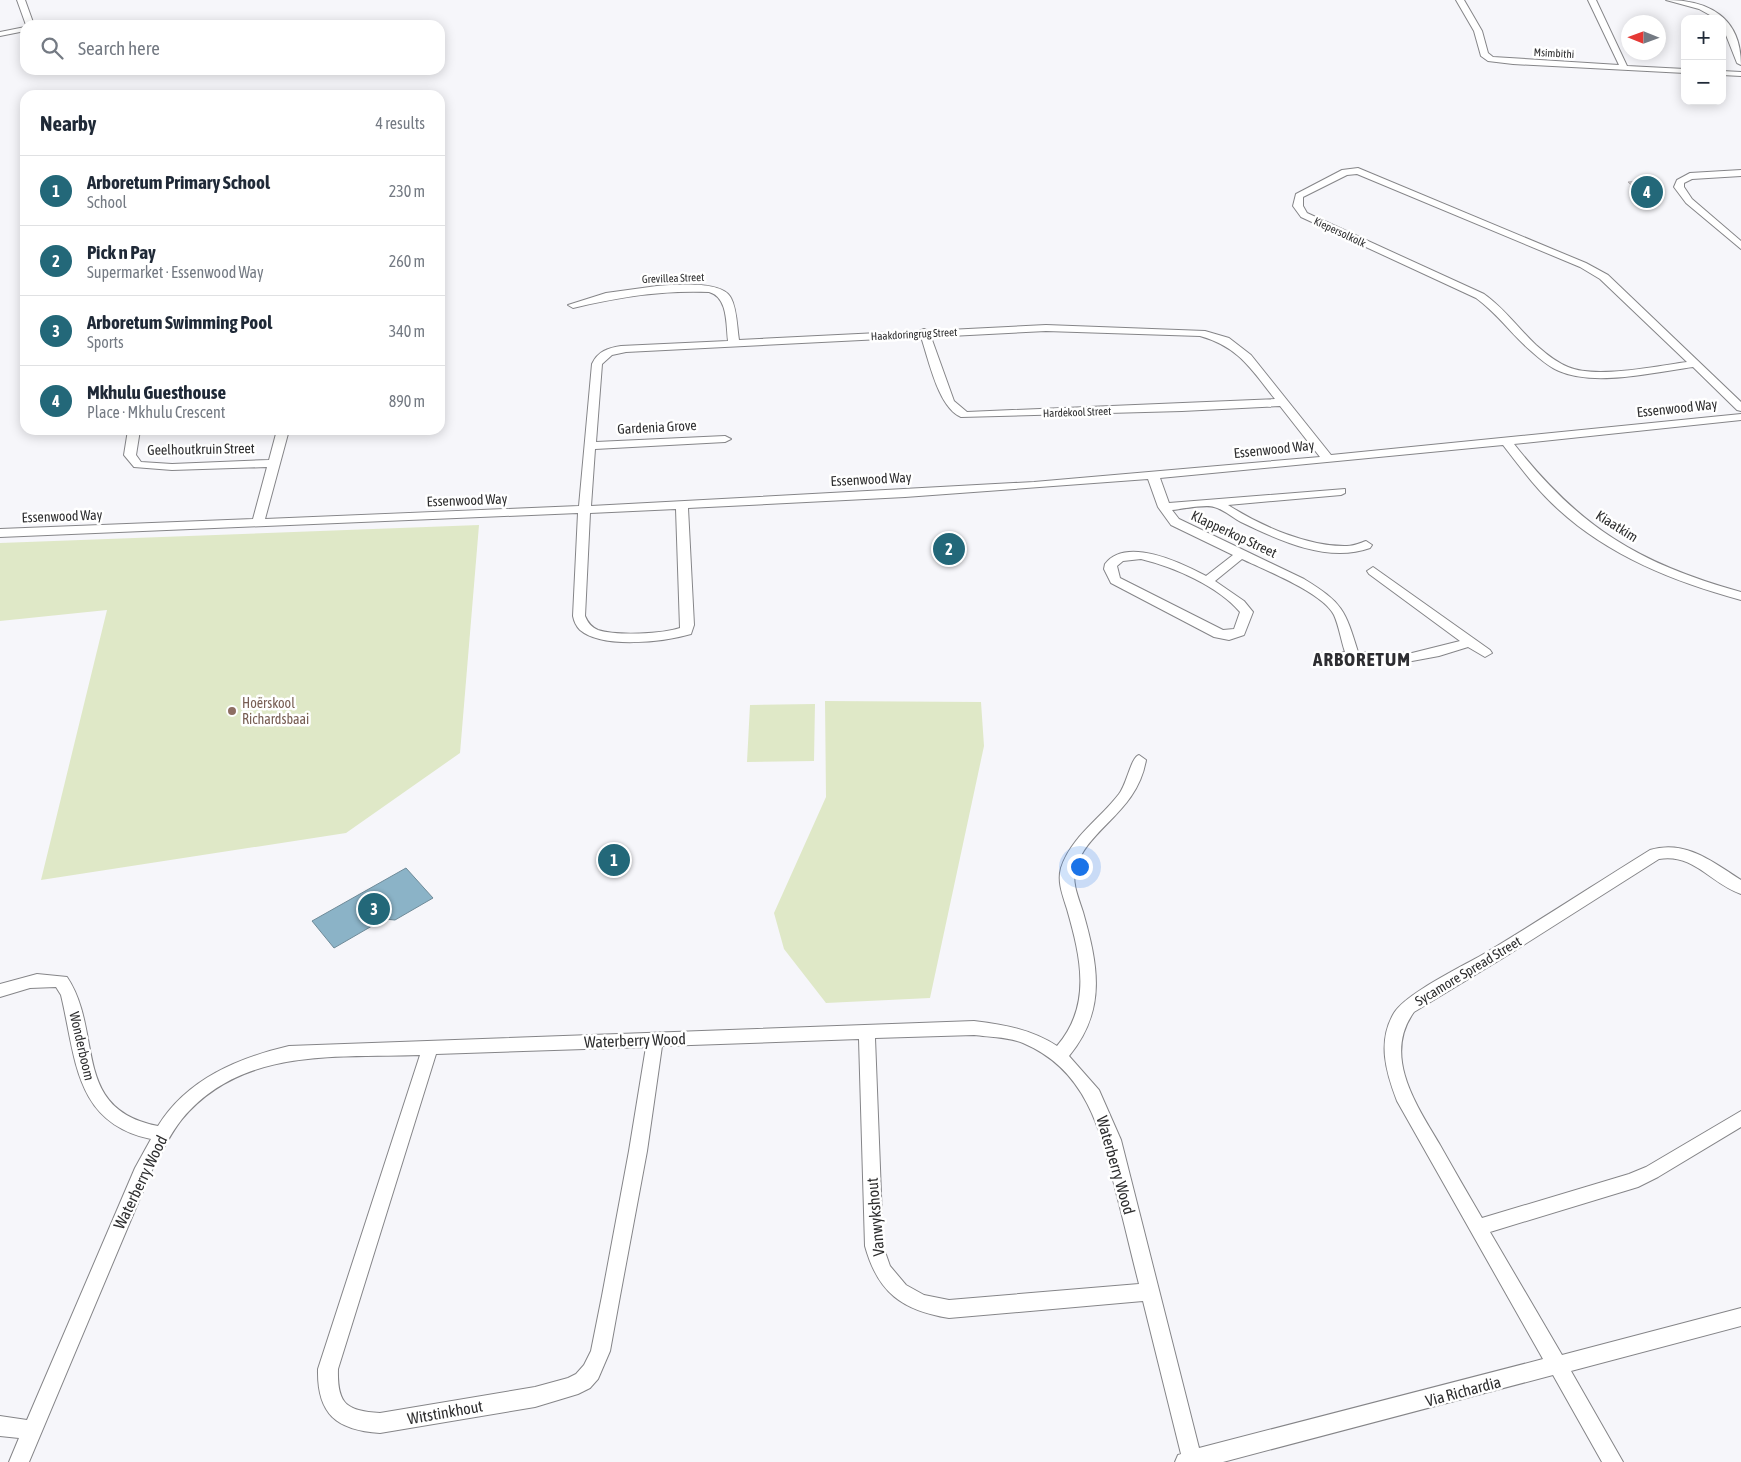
<!DOCTYPE html>
<html lang="en">
<head>
<meta charset="utf-8">
<style>
  :root { --surface:#fff; --page:#f6f6f7; --text:#1f2937; --muted:#747a83; --line:#e0e1e3; --accent:#236879 }
  body { margin:0; font-family:"Asap Condensed",sans-serif; background:var(--page); color:var(--text) }
  .controls { position:absolute; right:15px; top:15px; display:grid; overflow:hidden; border-radius:10px; box-shadow:0 2px 12px #0003 }
  .controls button { width:45px; height:45px; display:grid; place-items:center; padding:0; border:0; border-bottom:1px solid var(--line); background:var(--surface); color:var(--text); font:25px sans-serif }
  .compass { position:absolute; left:1621px; top:15px; width:45px; height:45px; border-radius:50%; background:var(--surface); box-shadow:0 2px 12px #0003; rotate:271deg }
  .you { position:absolute; left:1079px; top:866px; width:18px; height:18px; margin:-12px; border:4px solid #fff; border-radius:50%; background:#1a73e8; box-shadow:0 0 0 8px #1a73e833 }
  .badge { display:grid; place-items:center; width:32px; height:32px; border-radius:50%; background:var(--accent); color:#fff; font-size:16px; font-weight:700 }
  .pin { position:absolute; translate:-50% -50%; border:2px solid #fff; box-shadow:0 1px 5px #0006 }
  .list { margin:0; padding:0; list-style:none }
  h2 { display:flex; justify-content:space-between; align-items:center; height:65px; margin:0; padding:0 20px; font-size:21px }
  h2 small { font-size:16px; font-weight:400; color:var(--muted) }
  .list li { display:grid; grid-template-columns:32px 1fr auto; gap:15px; align-items:center; box-sizing:border-box; height:70px; padding:0 20px; border-top:1px solid var(--line) }
  .list b { display:block; font-size:19px; white-space:nowrap }
  .list p { margin:0; font-size:16px; white-space:nowrap; color:var(--muted) }
  .list em { font-size:16px; font-style:normal; color:var(--muted) }
  .icon { flex:none; width:28px; height:28px; fill:none; stroke:currentColor; stroke-width:2; stroke-linecap:round; stroke-linejoin:round }
  .map { position:relative; flex:none; width:1741px; height:1462px; overflow:hidden }
  .search { position:absolute; background:var(--surface); box-shadow:0 2px 12px #0003; left:20px; top:20px; width:425px; height:55px; display:flex; align-items:center; gap:12px; box-sizing:border-box; padding:0 18px; border-radius:15px; color:var(--muted); font-size:19px }
  .panel { position:absolute; background:var(--surface); box-shadow:0 2px 12px #0003; left:20px; top:90px; width:425px; height:345px; border-radius:15px }
  .map>svg:first-child { display:block }
  .green { fill:#dfe8c7 }
  .water { fill:#8bb3c7; stroke:#6f8b99 }
  .building { fill:#d8d4d6; stroke:#b3b0b2 }
  .lines { fill:none; stroke-linecap:round; stroke-linejoin:round }
  .minor-casing { stroke:#858588; stroke-width:2 }
  .minor { fill:#fff; fill-rule:evenodd }
  .education-dot { fill:#8d6e63; stroke:#fff; stroke-width:2 }
  .labels { text-anchor:middle; dominant-baseline:central; stroke-width:5; stroke-linejoin:round; paint-order:stroke }
  .far-street-label { font-size:11px; fill:#2e2e2f; stroke:#fff }
  .street-label { font-size:14px; fill:#2e2e2f; stroke:#fff }
  .education-label { font-size:14px; fill:#785e54; stroke:#fff; text-anchor:start }
  .near-street-label { font-size:16px; fill:#2e2e2f; stroke:#fff }
  .district-label { font-size:19px; font-weight:bold; letter-spacing:1px; fill:#2e2e31; stroke:#fff }
</style>
</head>
<body>
<div class="map">
<svg width="1741" height="1462" viewBox="0 0 1741 1462">
  <rect width="100%" height="100%" fill="#f6f6fa"/>
  <path class="green" d="M479 525 460 753 346 833 41 880 107 610 0 621V543Z
    M825 701 981 702 984 746 930 998 826 1003 784 949 774 913 826 797Z
    M815 704 814 761 747 762 750 705Z"/>
  <path class="water" d="M406 868 433 898 395 920 384 919 334 948 312 921Z"/>
  <path class="building" d="M1644 181 1657 194 1642 195 1628 182Z"/>
  <g class="lines">
    <defs>
      <path id="minor" d="M17 0H25L34 25H26Z
        M1456 0H1464L1482 31 1488 53 1493 57 1619 65 1588 0H1596L1627 66 1685 69V73L1513 64 1488 61 1481 56 1474 31Z
        M1666 0C1710 0 1741 18 1741 65L1737 63 1722 25V19H1717L1699 9Z
        M25 27V31L0 36V32Z
        M1722 71 1741 72V76L1722 75Z
        M1358 168 1586 263 1608 275 1741 402V411L1737 410 1693 367C1655 372 1595 387 1559 371 1549 367 1540 359 1531 351 1512 335 1497 313 1476 298L1301 217 1293 206 1296 194 1342 170ZM1357 174 1580 267 1600 279 1687 362C1656 366 1596 379 1568 367 1556 362 1545 353 1536 345 1518 328 1504 308 1484 294L1307 213 1303 206V197L1347 175Z
        M1741 170V176L1692 179 1684 183V187L1692 199 1741 241V249L1686 203 1674 187 1677 180 1690 173Z
        M657 286C675 285 722 280 731 298 737 309 737 328 739 340L919 331 924 329 928 331 1046 325 1205 331 1229 338 1251 355 1331 455 1741 414V420L1514 444C1579 527 1639 564 1741 592V600C1675 582 1609 556 1558 509 1537 490 1520 467 1503 445L1160 478 1169 503 1345 489V493L1341 495 1228 505C1261 526 1308 547 1347 546 1354 546 1360 543 1366 541L1372 545 1370 548C1328 563 1280 541 1241 522 1233 518 1223 509 1214 507 1206 504 1182 509 1172 510L1179 519 1304 579C1343 603 1345 610 1358 652L1412 653 1460 641 1369 574 1367 571 1373 567 1490 650 1492 653 1485 657 1468 647 1439 656 1412 661 1320 659 1318 656 1320 653 1345 652C1341 640 1339 626 1334 615 1323 593 1265 570 1242 559L1215 581 1244 601 1253 612 1244 635 1229 640 1214 637 1111 583 1104 569 1105 564C1126 536 1182 563 1206 576L1233 555 1171 525 1158 507 1148 479 905 497 688 508 694 625 691 634C664 642 602 649 580 630 576 626 574 621 573 616L578 513 0 537V529L253 519 267 467 172 470 134 467 124 455 128 430H140L136 455 141 462 172 464 269 460 277 430H289L265 519 579 506 592 364C598 351 608 348 621 346L728 341C726 324 728 297 709 292 662 290 619 297 573 308L568 305 606 293ZM1046 331 1200 336C1239 347 1251 369 1275 399L967 412 954 401 931 337ZM921 337C929 360 938 407 961 417L1182 411 1280 406 1320 457 1034 482 591 506 595 449 725 442 731 439 725 436 596 442 602 364 612 355 626 352ZM676 509 680 628C662 634 617 636 598 630 591 627 588 623 585 616L590 513ZM1141 559C1174 567 1218 586 1240 612L1234 629 1223 630 1120 578 1117 566 1123 561Z
        M1139 755 1146 760C1137 814 1085 829 1075 871 1072 884 1079 899 1083 912 1098 965 1107 1010 1069 1056L1099 1090 1121 1140 1199 1448 1543 1359 1397 1101C1386 1072 1377 1042 1394 1013 1407 992 1468 964 1492 949 1545 917 1597 883 1650 850 1685 839 1713 862 1741 880V894C1711 884 1694 853 1659 859L1503 958 1414 1012C1382 1056 1417 1106 1440 1145 1454 1170 1468 1194 1482 1218L1629 1174 1646 1167 1741 1111V1127L1658 1177 1638 1187 1490 1232 1562 1355 1741 1308V1326L1571 1371 1623 1462H1602L1553 1375 1223 1462H1175L1178 1455 1181 1454 1143 1301 949 1318C902 1310 878 1293 865 1246L859 1039 662 1046 647 1151 620 1296 610 1351 598 1379 590 1388 578 1394 535 1407 380 1433C336 1430 317 1414 318 1369L420 1055C335 1058 242 1047 182 1119 169 1135 161 1154 151 1172L29 1462H9L19 1438 0 1436V1416L27 1420 135 1168 151 1139C74 1123 76 1057 61 995L56 987 30 988 0 997V984L37 974 67 977C104 1032 70 1109 158 1126 187 1079 238 1058 289 1046L974 1021C1005 1025 1031 1029 1057 1046 1092 1005 1081 958 1067 909 1063 896 1057 882 1061 868 1071 837 1100 819 1119 794 1127 784 1131 757 1139 755ZM974 1035C990 1037 1008 1037 1023 1043 1087 1070 1101 1131 1116 1192 1124 1222 1131 1253 1139 1284L949 1300 924 1295 906 1285 890 1266 883 1246 875 1038ZM646 1047 629 1151 602 1296 591 1351 584 1365 576 1374 568 1378 535 1387 380 1413C346 1411 337 1404 338 1369L436 1054Z"/>
    </defs>
    <use href="#minor" class="minor-casing"/>
    <use href="#minor" class="minor"/>
  </g>
  <circle class="education-dot" cx="232" cy="711" r="5"/>
  <g class="labels">
    <g class="far-street-label">
      <text transform="translate(1554 53) rotate(3)">Msimbithi</text>
      <text transform="translate(1340 232) rotate(25)">Kiepersolkolk</text>
      <text transform="translate(673 278) rotate(-2)">Grevillea Street</text>
      <text transform="translate(914 334) rotate(-3)">Haakdoringrug Street</text>
      <text transform="translate(1077 412) rotate(-2)">Hardekool Street</text>
    </g>
    <g class="street-label">
      <text transform="translate(1677 408) rotate(-6)">Essenwood Way</text>
      <text transform="translate(657 427) rotate(-3)">Gardenia Grove</text>
      <text transform="translate(201 449) rotate(-1)">Geelhoutkruin Street</text>
      <text transform="translate(1274 449) rotate(-6)">Essenwood Way</text>
      <text transform="translate(871 479) rotate(-3)">Essenwood Way</text>
      <text transform="translate(467 500) rotate(-2)">Essenwood Way</text>
      <text transform="translate(62 516) rotate(-2)">Essenwood Way</text>
      <text transform="translate(1617 526) rotate(32)">Kiaatkim</text>
      <text transform="translate(1234 534) rotate(25)">Klapperkop Street</text>
      <text transform="translate(1468 971) rotate(-31)">Sycamore Spread Street</text>
      <text transform="translate(82 1046) rotate(77)">Wonderboom</text>
    </g>
    <g class="education-label">
      <text x="242" y="703">Hoërskool<tspan x="242" dy="16">Richardsbaai</tspan></text>
    </g>
    <g class="near-street-label">
      <text transform="translate(635 1040) rotate(-2)">Waterberry Wood</text>
      <text transform="translate(1116 1165) rotate(74)">Waterberry Wood</text>
      <text transform="translate(140 1182) rotate(-64)">Waterberry Wood</text>
      <text transform="translate(875 1217) rotate(-95)">Vanwykshout</text>
      <text transform="translate(1463 1391) rotate(-15)">Via Richardia</text>
      <text transform="translate(445 1412) rotate(-10)">Witstinkhout</text>
    </g>
    <g class="district-label">
      <text x="1362" y="659">ARBORETUM</text>
    </g>
  </g>
</svg>
<div class="controls">
<button>+</button>
<button>−</button>
</div>
<svg class="compass" viewBox="-18 -18 36 36"><path d="M0-13l5 13h-10z" fill="#e53935"/><path d="M0 13l5-13h-10z" fill="#747a83"/></svg>
<div class="you"></div>
<div class="pin badge" style="left:614px;top:860px">1</div>
<div class="pin badge" style="left:949px;top:549px">2</div>
<div class="pin badge" style="left:374px;top:909px">3</div>
<div class="pin badge" style="left:1647px;top:192px">4</div>
<div class="search"><svg class="icon" aria-label="search" viewBox="0 0 24 24"><circle cx="10" cy="10" r="6"/><path d="M15 15l6 6"/></svg>Search here</div>
<section class="panel">
<h2>Nearby<small>4 results</small></h2>
<ul class="list">
<li><span class="badge">1</span><div><b>Arboretum Primary School</b><p>School</p></div><em>230 m</em></li>
<li><span class="badge">2</span><div><b>Pick n Pay</b><p>Supermarket · Essenwood Way</p></div><em>260 m</em></li>
<li><span class="badge">3</span><div><b>Arboretum Swimming Pool</b><p>Sports</p></div><em>340 m</em></li>
<li><span class="badge">4</span><div><b>Mkhulu Guesthouse</b><p>Place · Mkhulu Crescent</p></div><em>890 m</em></li>
</ul>
</section>
</div>
</body>
</html>
